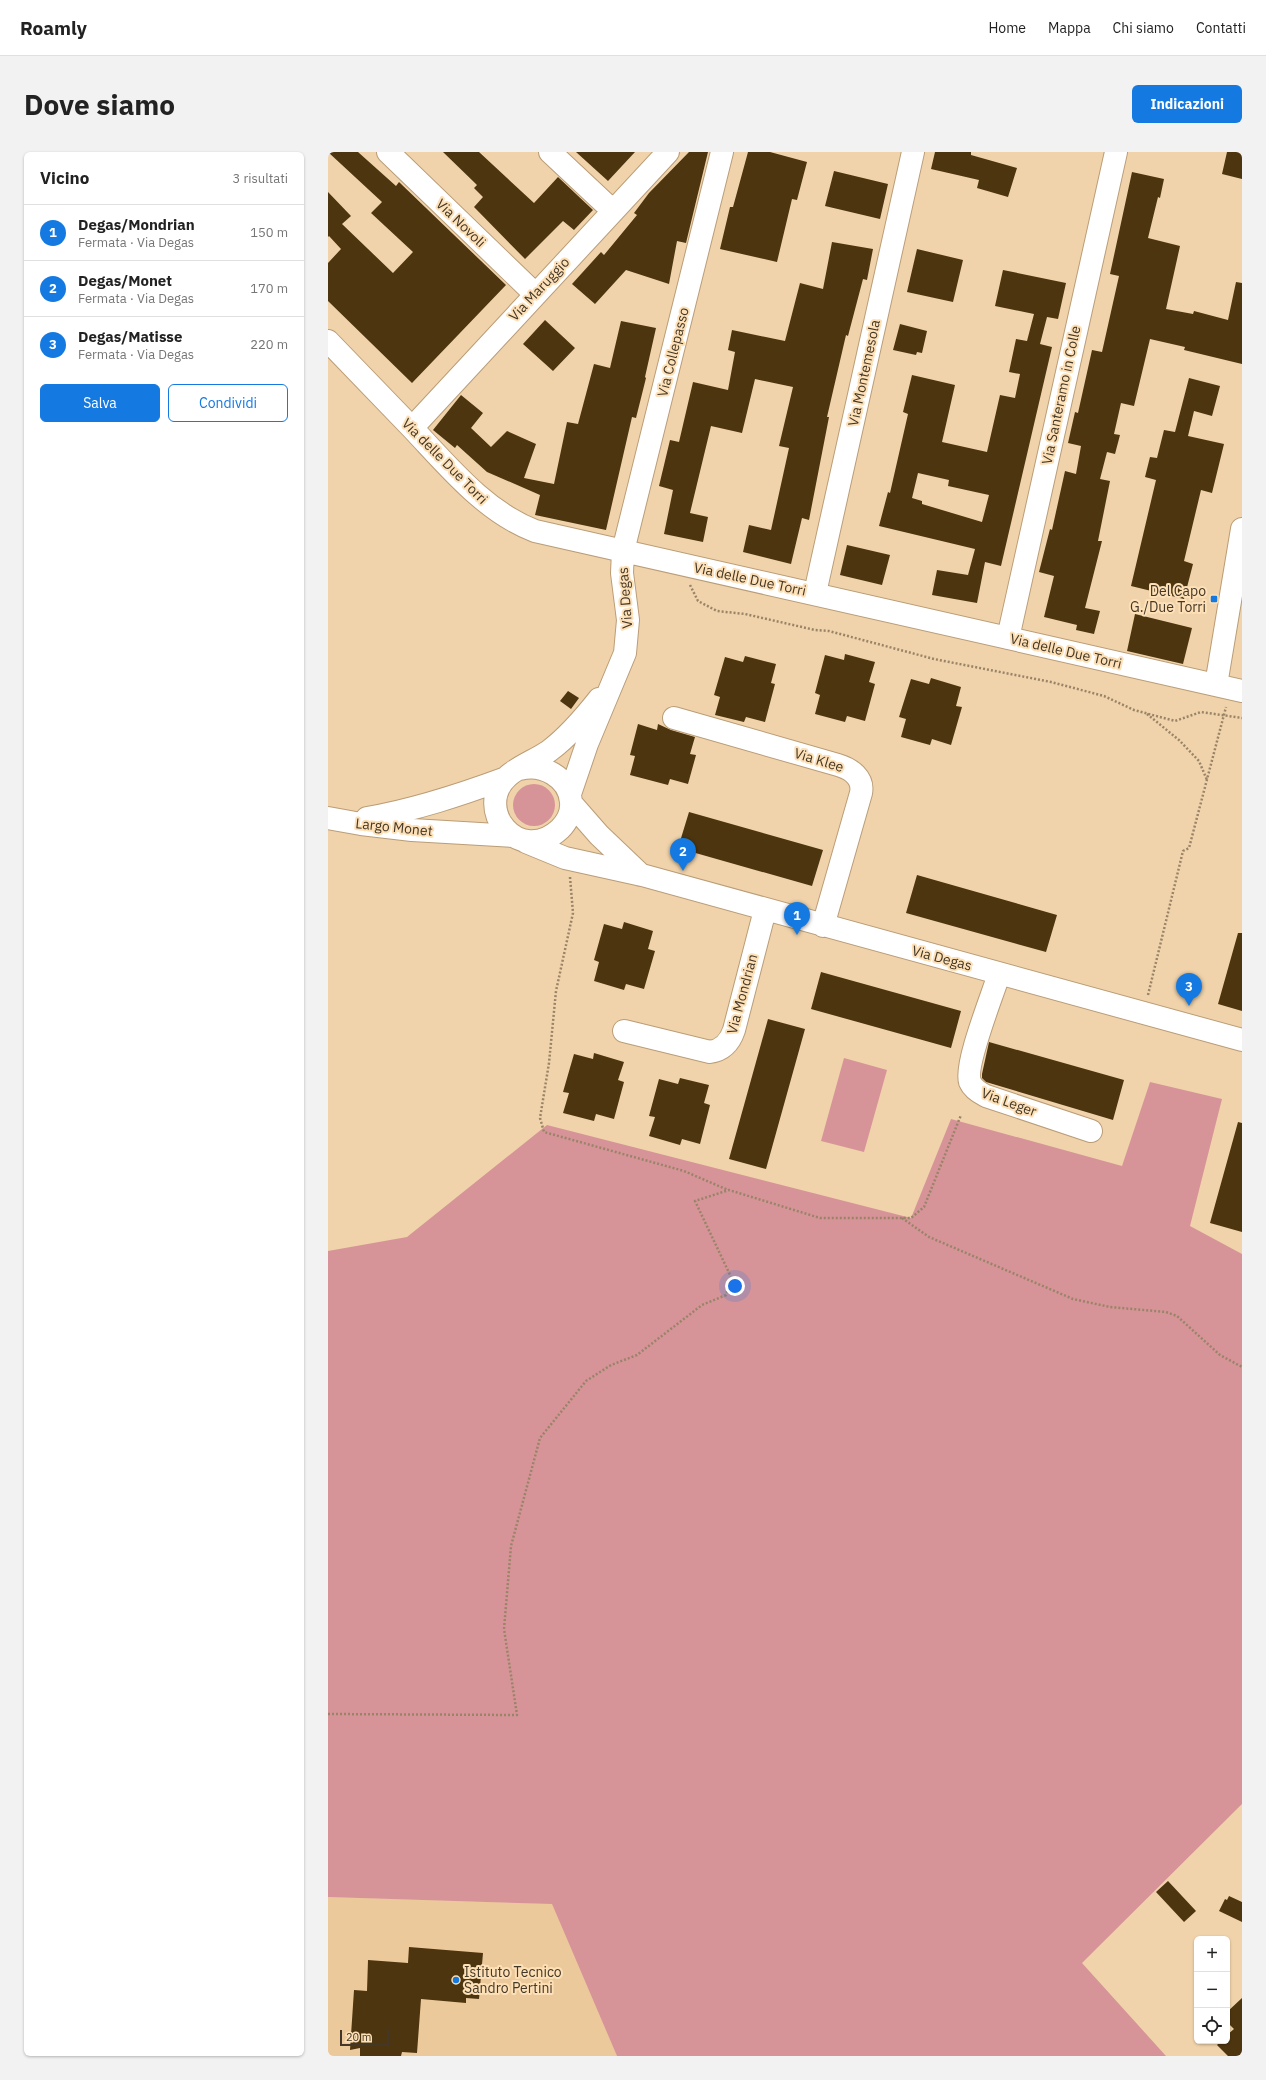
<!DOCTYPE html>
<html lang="it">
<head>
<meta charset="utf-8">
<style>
  :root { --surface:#fff; --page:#f2f2f2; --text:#222; --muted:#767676; --line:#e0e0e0; --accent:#1479e1 }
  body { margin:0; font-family:"IBM Plex Sans",sans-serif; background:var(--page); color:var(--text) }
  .controls { position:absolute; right:12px; bottom:12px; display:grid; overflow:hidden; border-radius:6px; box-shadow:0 1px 3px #0004 }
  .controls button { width:36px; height:36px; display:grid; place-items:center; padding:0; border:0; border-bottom:1px solid var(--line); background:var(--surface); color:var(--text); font:20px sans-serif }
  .scale { position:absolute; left:12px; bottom:10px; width:49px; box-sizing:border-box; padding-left:4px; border:2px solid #433727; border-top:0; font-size:11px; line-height:14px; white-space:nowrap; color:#433727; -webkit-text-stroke:3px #fee0b7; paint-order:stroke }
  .you { position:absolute; left:407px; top:1134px; width:14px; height:14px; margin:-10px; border:3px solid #fff; border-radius:50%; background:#1a73e8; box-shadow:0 0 0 6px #1a73e833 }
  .badge { display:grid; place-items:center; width:26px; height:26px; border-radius:50%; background:var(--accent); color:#fff; font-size:13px; font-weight:700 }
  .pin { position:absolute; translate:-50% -33px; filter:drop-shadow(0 1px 2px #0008) }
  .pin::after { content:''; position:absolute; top:21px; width:14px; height:12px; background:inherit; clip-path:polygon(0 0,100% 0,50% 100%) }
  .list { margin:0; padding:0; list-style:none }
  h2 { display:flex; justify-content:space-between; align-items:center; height:52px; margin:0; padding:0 16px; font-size:17px }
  h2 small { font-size:13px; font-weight:400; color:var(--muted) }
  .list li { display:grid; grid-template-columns:26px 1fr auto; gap:12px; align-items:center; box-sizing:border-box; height:56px; padding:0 16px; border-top:1px solid var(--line) }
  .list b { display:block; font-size:15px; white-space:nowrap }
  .list p { margin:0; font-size:13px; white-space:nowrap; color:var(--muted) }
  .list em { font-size:13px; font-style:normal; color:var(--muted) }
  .actions { display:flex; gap:8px; padding:12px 16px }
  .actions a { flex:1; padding:9px 0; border:1px solid var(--accent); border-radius:6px; text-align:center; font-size:14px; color:var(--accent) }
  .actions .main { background:var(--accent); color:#fff }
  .icon { flex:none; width:22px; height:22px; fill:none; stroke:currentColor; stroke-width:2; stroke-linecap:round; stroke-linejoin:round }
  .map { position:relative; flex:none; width:914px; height:1904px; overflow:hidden; border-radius:6px }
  header { display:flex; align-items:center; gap:24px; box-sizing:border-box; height:56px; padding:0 20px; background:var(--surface); border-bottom:1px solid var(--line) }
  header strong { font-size:19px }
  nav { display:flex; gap:22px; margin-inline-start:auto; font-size:14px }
  .intro { display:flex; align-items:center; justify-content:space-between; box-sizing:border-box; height:96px; padding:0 24px }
  h1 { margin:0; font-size:28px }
  .button { padding:10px 18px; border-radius:6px; background:var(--accent); color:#fff; font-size:14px; font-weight:700 }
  main { display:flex; gap:24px; padding:0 24px }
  aside { flex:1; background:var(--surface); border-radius:6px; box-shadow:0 1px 3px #0004 }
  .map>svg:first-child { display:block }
  .built { fill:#ecc99b }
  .green { fill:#d79498 }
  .building { fill:#4d350f; fill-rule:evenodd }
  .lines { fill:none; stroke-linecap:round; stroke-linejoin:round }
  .minor-casing { stroke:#ba9d77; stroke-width:24 }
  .path { stroke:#998468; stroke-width:2.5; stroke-dasharray:2 2; stroke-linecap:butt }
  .minor { stroke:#fff; stroke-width:22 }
  .poi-dot { fill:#1479e1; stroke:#fee0b7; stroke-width:1.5 }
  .labels { text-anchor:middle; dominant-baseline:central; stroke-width:4; stroke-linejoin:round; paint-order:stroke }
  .street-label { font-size:14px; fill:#433727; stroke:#fee0b7 }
  .poi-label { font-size:14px; fill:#433727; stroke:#fee0b7; text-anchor:end }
</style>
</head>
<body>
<header>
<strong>Roamly</strong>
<nav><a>Home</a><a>Mappa</a><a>Chi siamo</a><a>Contatti</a></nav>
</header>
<div class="intro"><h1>Dove siamo</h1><a class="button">Indicazioni</a></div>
<main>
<aside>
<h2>Vicino<small>3 risultati</small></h2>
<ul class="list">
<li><span class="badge">1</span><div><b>Degas/Mondrian</b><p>Fermata · Via Degas</p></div><em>150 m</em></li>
<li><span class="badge">2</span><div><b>Degas/Monet</b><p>Fermata · Via Degas</p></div><em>170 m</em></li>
<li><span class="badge">3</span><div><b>Degas/Matisse</b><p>Fermata · Via Degas</p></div><em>220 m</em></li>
</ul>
<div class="actions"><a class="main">Salva</a><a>Condividi</a></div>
</aside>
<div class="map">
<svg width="914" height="1904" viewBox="0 0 914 1904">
  <rect width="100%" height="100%" fill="#f0d3ab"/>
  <path class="built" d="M0 1745 224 1752 289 1904H0Z"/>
  <path class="green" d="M185 653a21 21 0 1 1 42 0a21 21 0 1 1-42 0Z
    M516 906 559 918 536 1000 493 989Z
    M822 930 894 947 862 1074 914 1102V1652L754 1811 838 1904H289L224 1752 0 1745V1099L79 1085 219 973 583 1066 623 967 794 1014Z"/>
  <path class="building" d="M0 0H30L68 34 71 30 178 133 84 231 0 149V111L13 97 1 84 0 85V40L23 64 14 72 65 121 85 100 43 61 54 50Z
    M115 0H151L206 51 230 25 265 58 246 78 235 69 197 107 146 55 155 45 146 36 149 33Z
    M248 0H307L280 29Z
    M361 0H380L358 91 349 89 341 132 298 118 267 152 244 132 273 100 276 103 309 63 306 61 321 41Z
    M420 0H442L479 10 469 48 464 47 449 110 392 97 402 55H405Z
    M607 0H643V3L689 16 680 45 649 36 651 28 603 17Z
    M899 0H914V27L894 22Z
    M506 19 560 32 552 67 497 54Z
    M804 20 836 27 832 46 830 45 820 86 852 94 838 157 865 162 866 159 900 168 908 130 914 131V212L856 198 857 195 822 187 806 254 793 251 786 282 792 283 787 302 779 300 772 327 782 329 770 389H774L757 456 772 459 766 482 748 478 749 473 716 465 726 424 711 420 722 377 724 378 737 319 748 322 753 294 740 291 747 260 750 261 764 198 774 200 791 124 782 122Z
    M504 90 545 97 539 128 535 127 520 184 518 183 499 265H501L481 368 474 366 463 412 415 400 421 373 443 378 461 296 451 294 465 235 427 227 414 281 383 274 362 361 380 365 375 390 336 382 345 338 331 334 342 288 351 290 365 230 400 238 407 200 400 198 404 178 457 189 472 131 495 137Z
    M589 97 635 108 625 150 579 140Z
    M675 118 738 131 730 167 719 165 712 192 724 195 673 414 657 410 649 451 604 443 609 418 640 423 647 397 551 374 560 340 562 341 580 262 575 260 584 223 627 233 614 290 659 300 672 243 687 246 692 222 681 220 688 187 699 189 706 162 667 154ZM590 321 621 328 620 334 661 343 654 370 594 352V349L584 346Z
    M217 168 247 196 225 219 195 192Z
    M293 169 328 176 317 225 318 226 308 266 304 265 278 378 207 363 212 343 159 320 129 293 127 296 105 278 133 243 155 261 143 276 163 295 179 279 208 292 196 326 226 332 239 270 250 272 266 212 282 216Z
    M572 172 599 179 594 201 589 200 588 203 565 198Z
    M861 226 892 234 884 264 866 259 860 284 896 292 884 341 873 338 856 409 865 412 856 447 803 434 828 328 817 325 822 305 829 306 836 278 847 280Z
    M519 393 562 403 554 433 512 423Z
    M807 462 864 476 855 512 799 499Z
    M517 502 547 510 541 530 547 532 537 569 519 564 517 570 487 562 492 543 487 541 497 503 516 508Z
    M417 504 448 512 443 531 447 532 437 570 418 565 416 570 387 563 392 545 386 543 397 505 415 510Z
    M603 526 633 535 628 554 634 555 623 593 604 587 602 593 573 585 578 567 571 565 583 527 601 532Z
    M240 539 251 546 243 557 232 549Z
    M310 572 329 578 330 572 343 578 367 585 362 602 368 603 360 632 342 627 340 633 302 623 307 604 302 603Z
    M361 660 495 698 484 734 350 696Z
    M589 723 729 763 718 800 578 761Z
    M296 770 325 779 320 797 327 799 316 837 298 832 296 838 266 829 271 810 266 808 276 772 294 777Z
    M910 781H914V859L890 852Z
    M493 820 633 859 623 896 483 857Z
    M440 867 477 877 438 1017 401 1007Z
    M661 890 796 928 785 968 658 930 654 926V922Z
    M266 901 296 910 290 928 296 930 286 967 268 962 266 969 235 961 241 941 235 940 246 902 265 907Z
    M352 926 381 933 376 951 382 953 372 992 354 987 352 993 321 984 327 965 321 964 331 927 350 932Z
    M910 970 914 971V1080L882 1071Z
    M840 1729 868 1759 856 1770 828 1740Z
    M901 1744 914 1750V1770L891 1759 897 1747 899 1748Z
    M81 1795 155 1801 151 1847 138 1846V1851L93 1847 89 1901 74 1900 73 1904H32V1896L22 1898 26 1838 39 1839 40 1808 80 1811Z
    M914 1846V1904H900L889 1893 893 1889H899V1883L906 1877 899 1870V1860Z"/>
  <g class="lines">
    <defs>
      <path id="minor" d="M60 0 207 142
        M222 0 285 59
        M0 189C28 218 56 247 84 276 120 314 157 360 207 379L914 539
        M84 276 340 0
        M487 441 585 0
        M680 486 788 0
        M888 533 914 377
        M346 566 510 613C523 617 536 626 533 641L495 774
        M192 617C214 611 241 625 243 650 244 660 239 670 232 677 191 715 144 656 180 624 191 614 208 608 221 599 241 584 256 566 271 547
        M242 642 259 592 297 501 300 468 294 421 295 399 394 0
        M243 651 271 683 313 723
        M0 666 33 672 84 678 185 684
        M39 666C87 658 132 643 178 626
        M198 690 237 706 314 723 914 888
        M671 822C665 842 636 913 642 930 645 937 652 941 658 944L763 979
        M296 879 382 900C395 898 402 890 406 878L437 758"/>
    </defs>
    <use href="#minor" class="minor-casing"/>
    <path class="path" d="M362 433 370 449 389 459 417 462 487 478 501 479 606 507 723 530 776 544 806 558 847 569 873 560 914 566
      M819 562 851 588 871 609 879 628
      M242 725 245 761 228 839 221 911 212 966 216 980 356 1019 400 1038
      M820 843 855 699 861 696 898 555
      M574 1066 601 1085 745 1147 782 1155 838 1160 849 1164 892 1203 914 1215
      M0 1562 189 1563 176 1477 183 1394 212 1286 258 1229 283 1213 309 1203 374 1153 398 1143 404 1127 367 1049 401 1038 492 1066H583L596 1055 633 963"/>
    <use href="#minor" class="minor"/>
  </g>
  <g class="poi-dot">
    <rect x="882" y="443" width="8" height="8" rx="2"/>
    <circle cx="128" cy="1828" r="4"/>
  </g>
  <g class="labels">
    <g class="street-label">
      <text transform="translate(133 71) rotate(44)">Via Novoli</text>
      <text transform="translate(211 137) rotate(-47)">Via Maruggio</text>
      <text transform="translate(345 200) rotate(-76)">Via Collepasso</text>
      <text transform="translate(536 221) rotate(-78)">Via Montemesola</text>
      <text transform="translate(733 243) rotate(-78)">Via Santeramo in Colle</text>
      <text transform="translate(117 309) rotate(45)">Via delle Due Torri</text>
      <text transform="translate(422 427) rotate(12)">Via delle Due Torri</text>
      <text transform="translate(297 446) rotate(-94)">Via Degas</text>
      <text transform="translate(738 499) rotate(13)">Via delle Due Torri</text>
      <text transform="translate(491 608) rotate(17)">Via Klee</text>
      <text transform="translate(66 675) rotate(6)">Largo Monet</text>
      <text transform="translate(614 806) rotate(15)">Via Degas</text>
      <text transform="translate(414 842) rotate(-75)">Via Mondrian</text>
      <text transform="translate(681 950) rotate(20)">Via Leger</text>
    </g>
    <g class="poi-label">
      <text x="878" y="439">Del Capo<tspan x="878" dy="16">G./Due Torri</tspan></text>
      <text x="136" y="1820" text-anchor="start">Istituto Tecnico<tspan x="136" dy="16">Sandro Pertini</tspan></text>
    </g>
  </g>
</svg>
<div class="controls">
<button>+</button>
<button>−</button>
<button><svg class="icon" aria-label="locate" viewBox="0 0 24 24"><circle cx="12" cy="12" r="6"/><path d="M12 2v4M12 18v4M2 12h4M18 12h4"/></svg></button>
</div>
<div class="scale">20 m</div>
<div class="you"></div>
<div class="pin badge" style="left:469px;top:783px">1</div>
<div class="pin badge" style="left:355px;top:719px">2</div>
<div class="pin badge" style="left:861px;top:854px">3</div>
</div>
</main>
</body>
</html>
